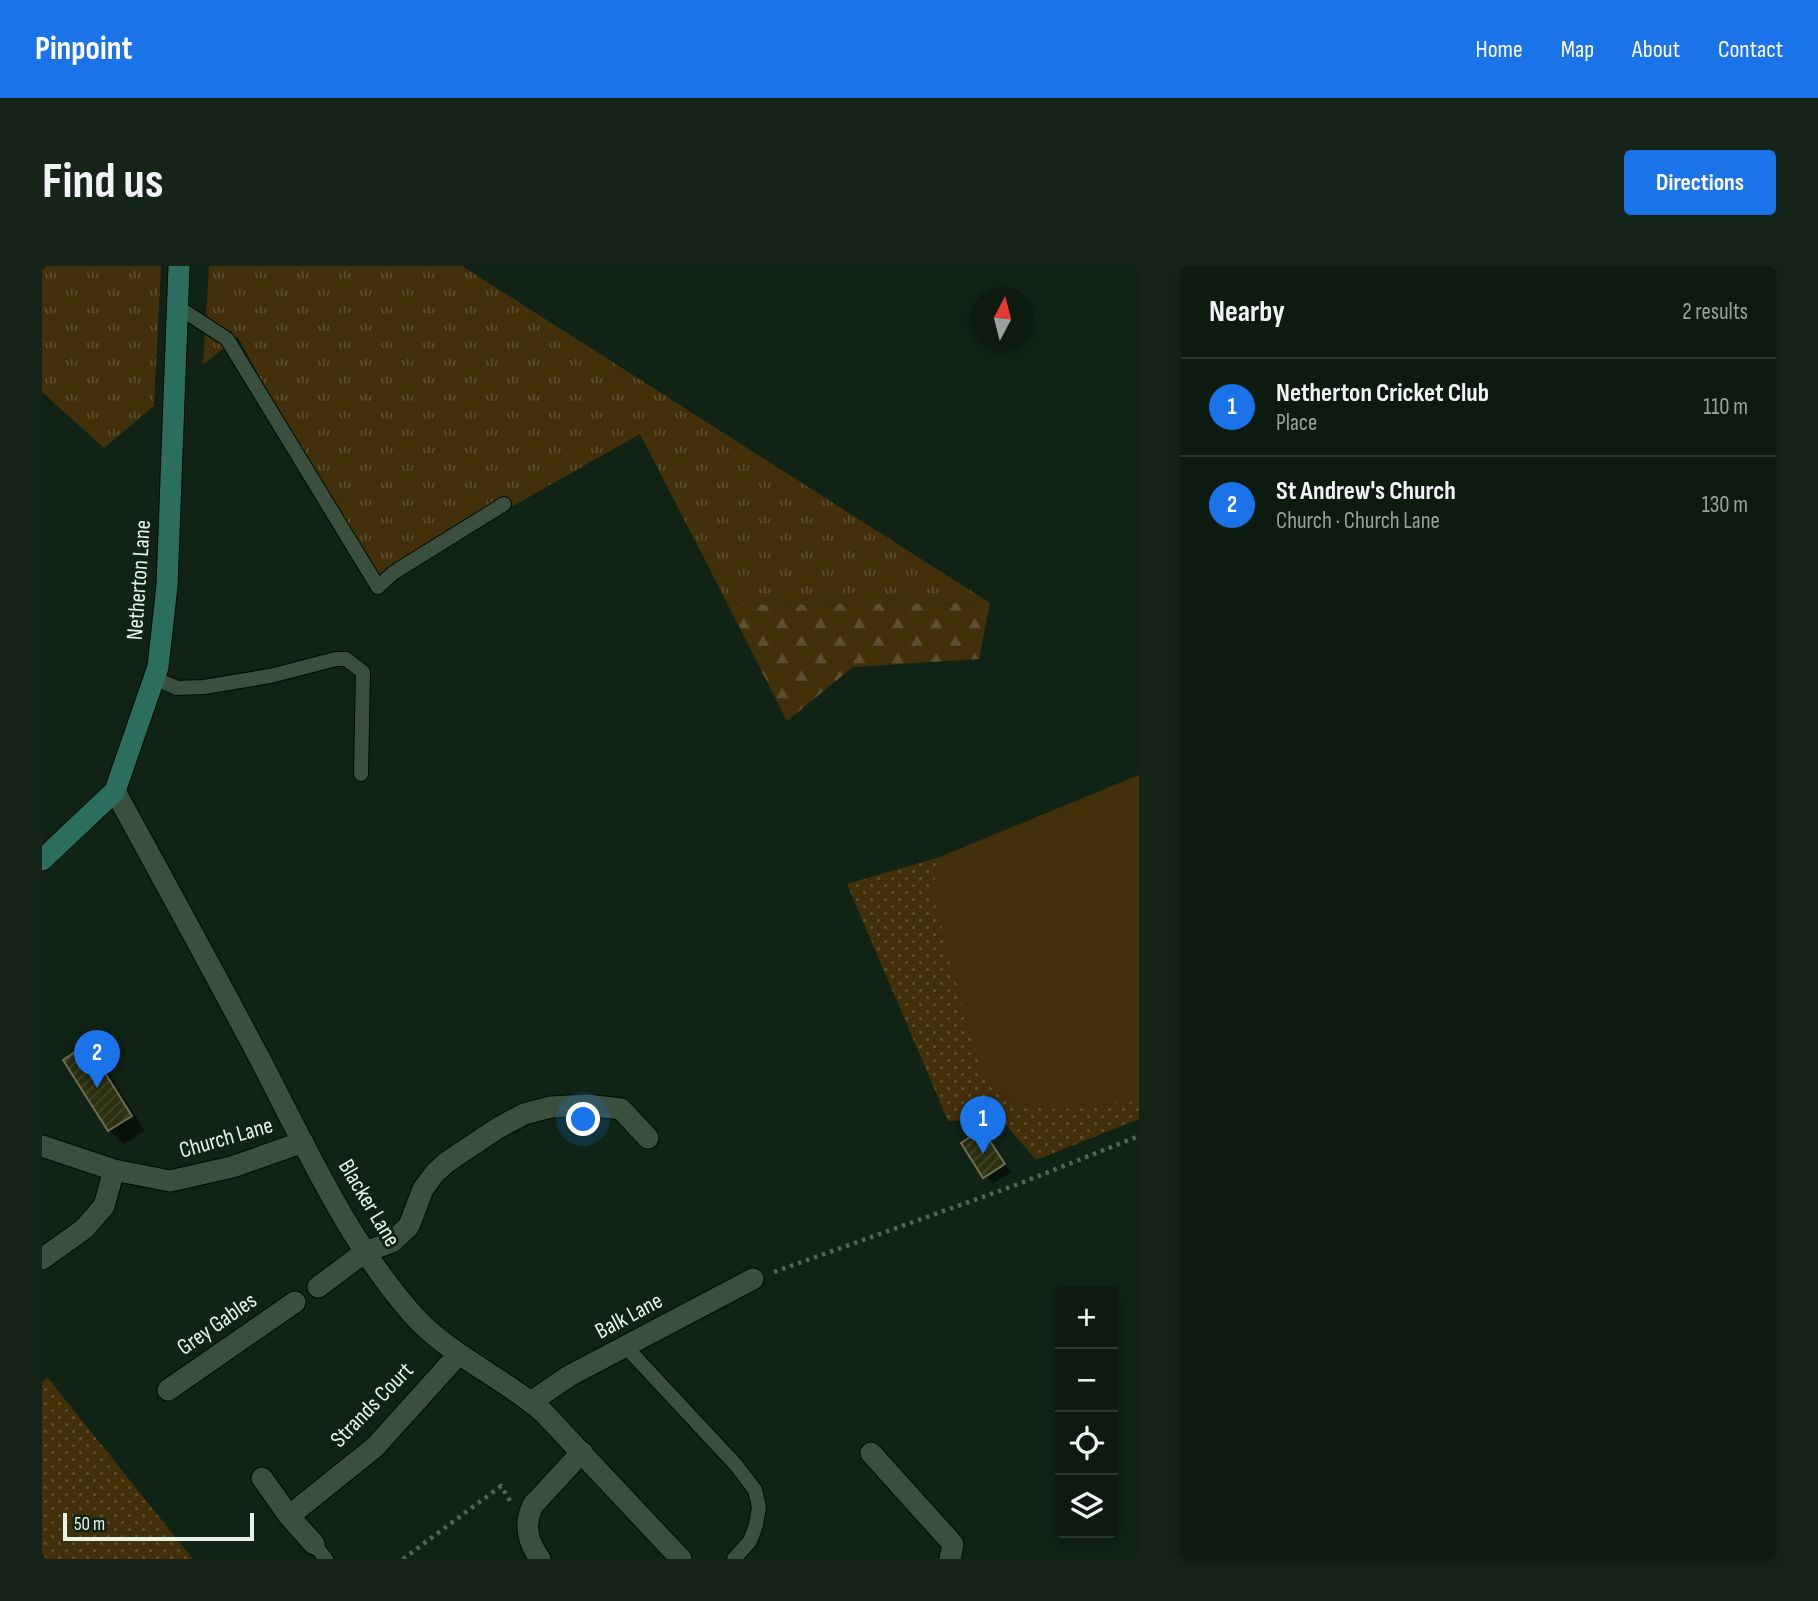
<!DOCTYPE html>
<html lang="en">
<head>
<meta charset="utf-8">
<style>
  :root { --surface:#0c1a0f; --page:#152318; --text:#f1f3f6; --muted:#9aa19e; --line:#2c382f; --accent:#1a73e8 }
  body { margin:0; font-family:"Sofia Sans Condensed",sans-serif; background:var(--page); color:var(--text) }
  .controls { position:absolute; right:21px; bottom:21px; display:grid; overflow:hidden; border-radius:7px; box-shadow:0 4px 10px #0003 }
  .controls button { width:63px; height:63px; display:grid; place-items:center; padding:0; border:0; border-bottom:2px solid var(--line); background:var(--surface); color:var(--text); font:35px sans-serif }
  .compass { position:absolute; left:929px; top:21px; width:63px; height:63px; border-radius:50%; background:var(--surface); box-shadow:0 4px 10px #0003; rotate:7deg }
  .scale { position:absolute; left:21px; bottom:18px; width:191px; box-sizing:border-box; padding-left:7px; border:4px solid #e7f3e9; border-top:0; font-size:19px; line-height:24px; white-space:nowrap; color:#e7f3e9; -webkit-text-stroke:5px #102314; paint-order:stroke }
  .you { position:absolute; left:542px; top:854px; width:24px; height:24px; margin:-18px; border:5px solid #fff; border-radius:50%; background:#1a73e8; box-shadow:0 0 0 10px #1a73e833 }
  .badge { display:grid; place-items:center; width:46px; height:46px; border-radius:50%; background:var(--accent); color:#fff; font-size:23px; font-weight:700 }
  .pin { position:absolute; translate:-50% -58px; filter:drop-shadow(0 2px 4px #0008) }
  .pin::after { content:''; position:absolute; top:37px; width:24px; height:21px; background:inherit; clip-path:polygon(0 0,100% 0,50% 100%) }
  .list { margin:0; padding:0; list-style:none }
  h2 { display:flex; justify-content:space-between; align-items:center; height:91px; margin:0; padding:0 28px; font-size:30px }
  h2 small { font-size:23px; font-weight:400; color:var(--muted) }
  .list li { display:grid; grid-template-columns:46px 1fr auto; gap:21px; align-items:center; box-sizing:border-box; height:98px; padding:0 28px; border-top:2px solid var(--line) }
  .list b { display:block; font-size:26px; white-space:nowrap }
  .list p { margin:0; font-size:23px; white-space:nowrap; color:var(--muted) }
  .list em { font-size:23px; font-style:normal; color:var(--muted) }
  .icon { flex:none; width:38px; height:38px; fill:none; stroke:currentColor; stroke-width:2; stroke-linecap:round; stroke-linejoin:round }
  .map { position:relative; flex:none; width:1097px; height:1293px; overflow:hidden; border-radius:7px }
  header { display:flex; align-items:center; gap:42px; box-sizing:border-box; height:98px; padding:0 35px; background:var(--accent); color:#fff }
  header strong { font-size:33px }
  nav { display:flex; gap:38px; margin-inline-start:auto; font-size:24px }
  .intro { display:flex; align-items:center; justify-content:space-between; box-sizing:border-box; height:168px; padding:0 42px }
  h1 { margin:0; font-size:49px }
  .button { padding:18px 32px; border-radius:7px; background:var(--accent); color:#fff; font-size:24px; font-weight:700 }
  main { display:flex; gap:42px; padding:0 42px }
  aside { flex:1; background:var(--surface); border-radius:7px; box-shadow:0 4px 10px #0003 }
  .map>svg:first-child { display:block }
  .grass { fill:url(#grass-tufts) }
  .forest { fill:url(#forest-firs) }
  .park { fill:url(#park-dots) }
  .pitch { fill:#42300b }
  .shadow { fill:#0007 }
  .building { fill:url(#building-hatch); stroke:#6a6f56; stroke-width:2 }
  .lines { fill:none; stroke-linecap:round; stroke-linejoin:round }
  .service-casing { stroke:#000c02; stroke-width:16 }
  .minor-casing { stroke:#000c02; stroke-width:23 }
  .tertiary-casing { stroke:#000c02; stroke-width:23 }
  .secondary-casing { stroke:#000c02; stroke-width:23 }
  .path { stroke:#536456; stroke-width:4.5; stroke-dasharray:3.5 5; stroke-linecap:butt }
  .service { stroke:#3b4f3f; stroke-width:14 }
  .minor { stroke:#3b4f3f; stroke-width:21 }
  .tertiary { stroke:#3b4f3f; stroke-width:21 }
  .secondary { stroke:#2c6e5e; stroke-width:21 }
  .labels { text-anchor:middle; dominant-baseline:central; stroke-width:6; stroke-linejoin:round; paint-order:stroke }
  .street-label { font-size:23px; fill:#e7f3e9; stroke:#102314 }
</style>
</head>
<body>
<header>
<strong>Pinpoint</strong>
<nav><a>Home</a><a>Map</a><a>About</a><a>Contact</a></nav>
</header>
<div class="intro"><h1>Find us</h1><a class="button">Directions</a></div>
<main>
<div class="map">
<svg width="1097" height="1293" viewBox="0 0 1097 1293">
  <defs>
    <pattern id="grass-tufts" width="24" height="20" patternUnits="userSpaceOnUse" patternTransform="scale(1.75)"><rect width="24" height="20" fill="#42300b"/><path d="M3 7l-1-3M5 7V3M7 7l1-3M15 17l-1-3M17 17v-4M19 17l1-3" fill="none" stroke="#5d4e2f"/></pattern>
    <pattern id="forest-firs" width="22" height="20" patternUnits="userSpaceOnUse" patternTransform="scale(1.75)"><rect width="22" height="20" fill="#42300b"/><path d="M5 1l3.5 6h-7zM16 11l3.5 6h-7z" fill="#5d4e2f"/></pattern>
    <pattern id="park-dots" width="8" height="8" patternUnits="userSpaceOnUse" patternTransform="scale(1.75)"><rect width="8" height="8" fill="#42300b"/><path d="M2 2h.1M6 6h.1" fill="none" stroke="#5d4e2f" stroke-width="1.8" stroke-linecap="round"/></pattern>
    <pattern id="building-hatch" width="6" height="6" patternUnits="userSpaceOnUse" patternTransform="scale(1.75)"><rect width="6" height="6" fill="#2d3112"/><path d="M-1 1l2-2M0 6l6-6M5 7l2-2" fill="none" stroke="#414529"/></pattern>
  </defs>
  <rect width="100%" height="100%" fill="#102314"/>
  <path class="grass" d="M0 0H119L112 140 62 182 0 126Z
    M167 0H420L948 337 686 339 598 168 330 320 196 71 161 99Z"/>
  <path class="forest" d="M948 337 937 393 811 401 745 455 686 339Z"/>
  <path class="park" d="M1097 509V853L994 894 958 852 906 855 805 618 898 591Z
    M5 1111 151 1293H0V1116Z"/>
  <path class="pitch" d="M1097 509V835L1019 843 975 839 947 820 932 785 890 624 898 591Z"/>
  <path class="shadow" d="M45 781 59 795 103 865 82 878 67 864Z
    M940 865 969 906 950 918 921 877Z"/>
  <path class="building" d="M45 778 90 850 66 865 21 794Z
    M940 863 963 898 941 912 919 877Z"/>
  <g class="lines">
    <defs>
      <path id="service" d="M136 41 185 73 336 321 351 307 462 238
        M112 412 135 422 162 421 228 410 294 393H304L321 406 319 508
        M584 1081 694 1199 713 1224 717 1241 714 1259 708 1275 692 1293
        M272 1278 284 1293"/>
      <path id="minor" d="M0 880 72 904 128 915 190 901 261 876
        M0 993 42 963 62 940 72 904
        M276 1021 323 986 350 976 367 960 381 923 393 907 405 896 456 862 482 848 509 841 545 839 579 843 606 872
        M126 1124 253 1036
        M489 1136 527 1110 711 1013
        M829 1187 911 1278 908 1293
        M220 1212 247 1250
        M272 1278 247 1250 333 1181 416 1089
        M498 1293C486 1276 481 1259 491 1239L540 1186"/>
      <path id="tertiary" d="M73 525C122 615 171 704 219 795 264 882 306 975 371 1049 408 1090 461 1111 502 1147L639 1293"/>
      <path id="secondary" d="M0 594 73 525 116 401 125 320 137 0"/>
    </defs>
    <use href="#service" class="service-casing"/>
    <use href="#minor" class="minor-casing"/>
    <use href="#tertiary" class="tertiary-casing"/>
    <use href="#secondary" class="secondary-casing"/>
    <path class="path" d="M732 1006 974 919 1097 870
      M361 1293 459 1220 468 1235"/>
    <use href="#service" class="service"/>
    <use href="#minor" class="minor"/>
    <use href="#tertiary" class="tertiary"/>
    <use href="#secondary" class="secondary"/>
  </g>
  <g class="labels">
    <g class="street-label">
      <text transform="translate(97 314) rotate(-86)">Netherton Lane</text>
      <text transform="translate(184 872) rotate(-16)">Church Lane</text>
      <text transform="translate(327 937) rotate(59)">Blacker Lane</text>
      <text transform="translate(587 1050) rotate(-28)">Balk Lane</text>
      <text transform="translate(175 1058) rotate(-35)">Grey Gables</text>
      <text transform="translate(330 1139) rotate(-46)">Strands Court</text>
    </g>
  </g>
</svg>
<div class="controls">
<button>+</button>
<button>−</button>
<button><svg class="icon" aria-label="locate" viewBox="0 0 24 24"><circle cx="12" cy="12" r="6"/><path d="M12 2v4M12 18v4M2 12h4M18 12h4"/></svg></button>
<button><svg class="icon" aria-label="layers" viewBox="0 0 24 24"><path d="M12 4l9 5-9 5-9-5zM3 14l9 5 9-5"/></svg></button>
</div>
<svg class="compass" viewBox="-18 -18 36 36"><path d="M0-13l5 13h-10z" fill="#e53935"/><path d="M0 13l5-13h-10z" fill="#9aa19e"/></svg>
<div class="scale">50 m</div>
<div class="you"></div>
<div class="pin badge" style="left:941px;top:888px">1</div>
<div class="pin badge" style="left:55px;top:822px">2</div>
</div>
<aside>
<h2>Nearby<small>2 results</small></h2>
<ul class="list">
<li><span class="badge">1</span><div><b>Netherton Cricket Club</b><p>Place</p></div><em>110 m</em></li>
<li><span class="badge">2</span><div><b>St Andrew's Church</b><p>Church · Church Lane</p></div><em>130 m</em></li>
</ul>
</aside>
</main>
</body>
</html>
